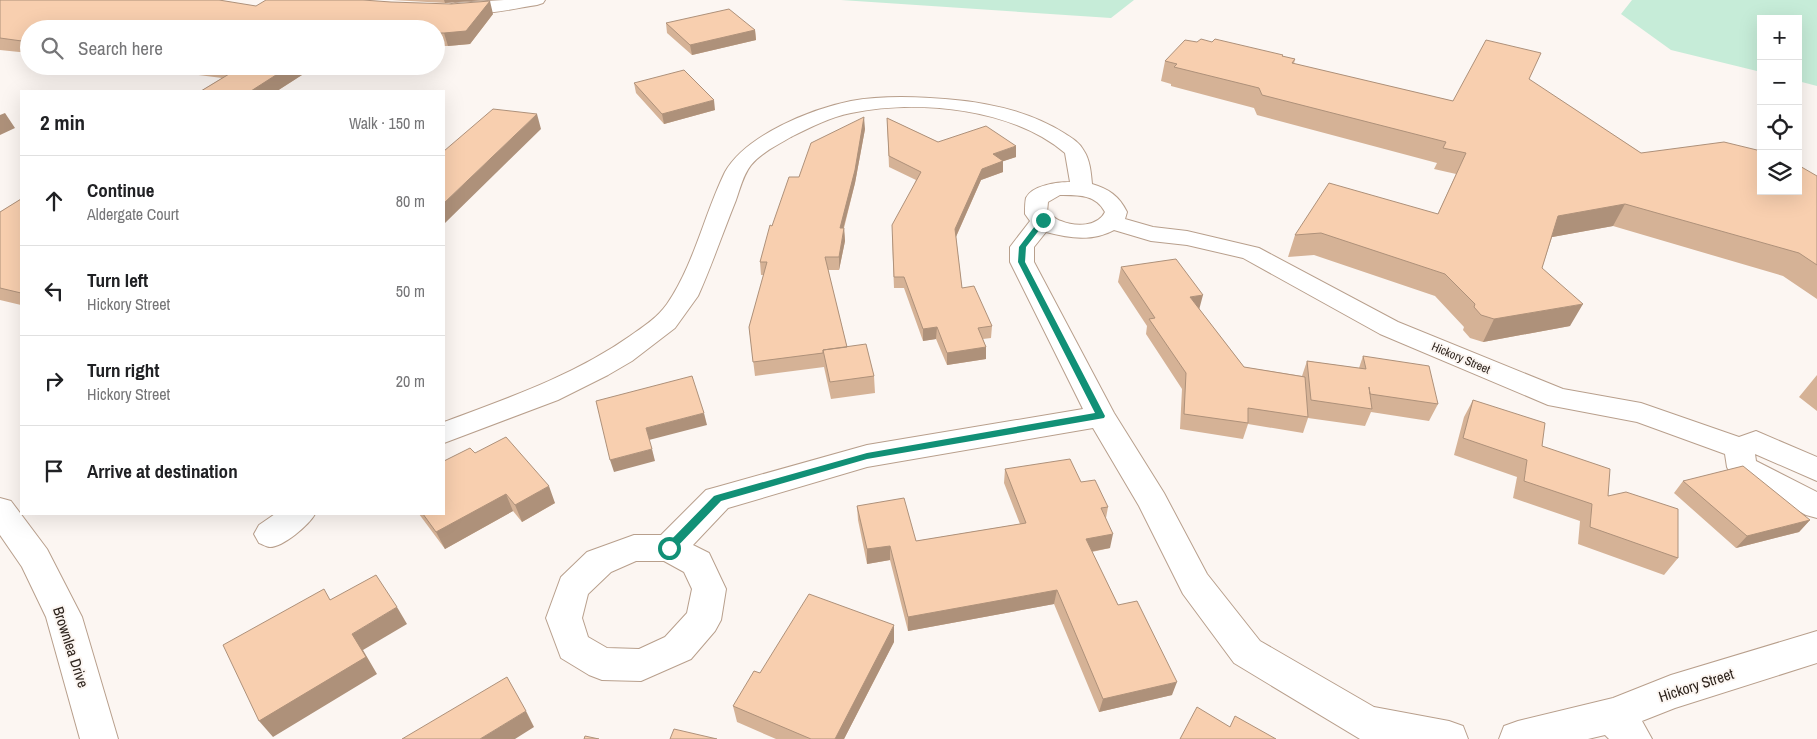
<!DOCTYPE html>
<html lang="en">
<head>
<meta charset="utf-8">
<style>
  :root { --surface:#fff; --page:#f6f6f6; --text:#202124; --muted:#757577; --line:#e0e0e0 }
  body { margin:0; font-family:"Archivo Narrow",sans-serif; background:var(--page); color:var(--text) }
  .controls { position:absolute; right:15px; top:15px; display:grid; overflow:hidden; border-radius:0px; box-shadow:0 5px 20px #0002 }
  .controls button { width:45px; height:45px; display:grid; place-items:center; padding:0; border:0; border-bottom:1px solid var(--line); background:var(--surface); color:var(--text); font:25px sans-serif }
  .stop { position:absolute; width:15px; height:15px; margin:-11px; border:4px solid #119076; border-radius:50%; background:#fff }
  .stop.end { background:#119076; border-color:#fff; box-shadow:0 1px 5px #0008 }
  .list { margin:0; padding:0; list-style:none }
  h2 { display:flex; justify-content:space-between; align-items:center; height:65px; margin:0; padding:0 20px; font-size:21px }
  h2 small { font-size:16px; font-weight:400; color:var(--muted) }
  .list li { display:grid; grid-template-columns:32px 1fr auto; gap:15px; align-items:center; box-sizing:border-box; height:90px; padding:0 20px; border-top:1px solid var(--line) }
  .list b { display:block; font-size:19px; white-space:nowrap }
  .list p { margin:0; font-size:16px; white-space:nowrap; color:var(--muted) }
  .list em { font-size:16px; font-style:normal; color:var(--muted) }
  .icon { flex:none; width:28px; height:28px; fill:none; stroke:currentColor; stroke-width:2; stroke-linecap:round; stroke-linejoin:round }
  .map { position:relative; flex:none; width:1817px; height:739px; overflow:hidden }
  .search { position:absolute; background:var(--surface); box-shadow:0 5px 20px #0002; left:20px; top:20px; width:425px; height:55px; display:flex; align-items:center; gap:12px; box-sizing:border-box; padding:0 18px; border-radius:28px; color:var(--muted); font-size:19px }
  .panel { position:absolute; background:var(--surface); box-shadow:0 5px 20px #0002; left:20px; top:90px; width:425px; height:425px; border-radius:0px }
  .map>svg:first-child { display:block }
  .green { fill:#c6ecd8 }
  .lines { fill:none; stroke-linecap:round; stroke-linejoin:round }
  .street-casing { stroke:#b89f8c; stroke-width:2 }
  .secondary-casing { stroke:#b89f8c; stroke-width:2 }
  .street { fill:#fff; fill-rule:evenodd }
  .secondary { fill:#fff; fill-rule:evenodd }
  .wall { fill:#d5b296 }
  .shaded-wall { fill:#ae917a }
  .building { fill:#f8cfaf; stroke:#ae917a }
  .route { fill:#119076 }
  .labels { text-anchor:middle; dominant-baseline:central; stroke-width:4; stroke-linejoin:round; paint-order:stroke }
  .street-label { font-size:12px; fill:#2e241d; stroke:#fcf6f2 }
  .near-street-label { font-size:15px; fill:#2e241d; stroke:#fcf6f2 }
</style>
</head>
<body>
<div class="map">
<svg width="1817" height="739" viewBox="0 0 1817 739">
  <rect width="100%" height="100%" fill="#fcf6f2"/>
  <path class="green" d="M841 0H1134L1111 18Z
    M1632 0H1817V86L1798 81V19H1761V72L1671 50 1621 14Z"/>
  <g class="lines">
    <defs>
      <path id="street" d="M504 0H545L543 3 537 5C511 9 475 18 449 11L447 8 449 5 455 3Z
        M901 97C957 98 1016 103 1064 133 1072 138 1080 143 1084 151 1090 160 1091 173 1092 184 1109 189 1119 196 1127 212L1125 219 1153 227 1187 231 1259 248 1398 322 1563 389 1641 403 1739 437 1756 431 1817 457V481L1755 454 1756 461 1817 492V518L1806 515 1731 475 1727 467 1725 454 1637 422 1548 405 1380 334 1243 258 1187 245 1151 241 1114 230C1092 242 1069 238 1046 232L1034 247V262L1114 413 1164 493 1207 574 1260 641 1374 707 1449 721 1463 726 1468 739H1360L1234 663 1183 594 1139 506 1093 428 867 467 728 508 693 545 709 553 726 589 721 620 715 631 691 659 641 681 602 680 589 675 561 658 546 618 561 577 587 552 634 535H661L706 490 717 487 867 445 1083 409 1010 262V247L1030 221 1025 214C1025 209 1025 202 1026 198 1032 185 1058 182 1070 182L1065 153C1012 108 917 99 851 113 830 117 809 128 791 137 777 145 761 153 751 165 743 175 740 189 736 200 723 232 712 265 698 296L675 328 632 361 608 375 558 400 444 443V422C508 398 573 376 630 336 643 327 657 318 667 304 694 265 704 215 725 172 746 135 811 109 851 101 867 98 884 97 901 97ZM1060 195C1077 195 1096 194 1105 212 1098 227 1075 227 1061 221 1056 220 1052 215 1047 212L1048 202ZM636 561H664L684 572 692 589 687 613 665 637 639 649 607 648 588 637 582 618 588 594 611 572Z
        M275 514H315C309 525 283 547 270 547 267 547 262 544 259 543L254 534 259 525Z
        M1817 631V663L1675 708 1642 721 1652 739H1609L1605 735 1588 739H1499L1504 726 1518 721 1613 698 1671 675Z"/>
      <path id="secondary" d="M0 498 11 501 47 549 82 617 118 739H80L46 617 22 567 0 535Z"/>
    </defs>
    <use href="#street" class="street-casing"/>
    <use href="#secondary" class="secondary-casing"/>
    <use href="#street" class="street"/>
    <use href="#secondary" class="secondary"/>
  </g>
  <path class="wall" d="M0 0 256 6 493 14 470 44 448 46H436V29H29V53L0 50Z
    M392 0H484L445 3Z
    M666 23 755 30 756 40 692 55 667 33Z
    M1197 42H1212L1295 59 1294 64 1453 101 1529 80 1641 153 1817 176V299L1783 276 1613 226 1552 237 1542 268 1570 326 1483 342 1470 338 1463 330 1464 327 1435 296 1314 255 1288 257 1295 235 1438 214 1456 174 1434 169 1437 163 1257 115 1254 108 1171 86V84L1161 81 1165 61Z
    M128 66H316L277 91H201L222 78Z
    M634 83 715 110 664 124 636 93Z
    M887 118 938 142 1016 157 1003 161V172L981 180 956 237 962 288 992 326 991 338 983 339 986 347V359L947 365 936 339 923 341 904 288H894L892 236 916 180 889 167Z
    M865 129 855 183 844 228 845 241 839 270H828L847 347 874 376 875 393 831 399 824 367 755 376 749 327 764 275H761L760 262 772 226 799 177Z
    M21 199V305L0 300V212Z
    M1121 267 1199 309 1244 367 1302 376 1307 361 1359 368 1363 356 1438 404 1429 421 1371 412 1365 426 1308 418 1303 433 1248 424 1243 439 1180 429 1182 389 1146 334 1147 326 1118 282Z
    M1817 375V411L1799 397Z
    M1473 400 1542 446 1608 496 1678 558 1664 575 1578 544 1580 521 1513 498 1517 477 1454 455 1464 417Z
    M475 453 555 503 522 522 513 511 445 549 419 514H444Z
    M1005 469 1081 482 1108 507 1106 518 1110 548 1092 552 1118 605 1172 695 1099 712 1054 604 908 631 890 560 867 564 858 520 857 506 916 541 1020 524 1004 483Z
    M1683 481 1810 520 1799 532 1736 548 1674 493Z
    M894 642 844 739H776L737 722 733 706 760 673Z"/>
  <path class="shaded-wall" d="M444 0H484L445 3Z
    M490 1 493 14 470 44 448 46 444 33Z
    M755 30 756 40 692 55 690 45Z
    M290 66H316L277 91H251Z
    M714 100 715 110 664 124 662 114Z
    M5 113 15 128 0 135V115Z
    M537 114 541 129 444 224V203Z
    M864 117 865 129 855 183 840 241V228Z
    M1016 146V157L992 165 993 154Z
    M1003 161V172L981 180 954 241 955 229 982 169Z
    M1625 204 1613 226 1547 238 1558 216Z
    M844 228 845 241 839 270V257Z
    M1203 295 1199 310 1190 297Z
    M1583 304 1570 326 1483 342 1494 319Z
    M937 327 936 339 923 341V329Z
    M986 347V359L947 365V353Z
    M704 413 707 425 649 440 646 428Z
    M652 449 655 461 614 472 610 460Z
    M549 486 555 503 522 522 515 505Z
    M506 494 513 511 445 549 436 532Z
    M1810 520 1799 532 1736 548 1747 536Z
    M1113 534 1110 548 1083 553 1086 539Z
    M890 546V560L867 564V549Z
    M1057 590 1054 604 908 631V617Z
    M397 607 407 624 363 650 377 674 273 737 259 721 352 634Z
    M894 625V642L844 739H835Z
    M1177 682 1172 695 1099 712 1103 699Z
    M526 711 534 727 515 739H480Z"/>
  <path class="building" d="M0 0H219L256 6 266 0H363L391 2 451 4 490 1 466 31 444 33H436V29H29V42L0 38Z
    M729 9 755 30 690 45 666 23Z
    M1201 39 1212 42 1215 39 1283 55 1282 56 1295 59 1292 63 1453 101 1486 40 1541 53 1529 79 1641 153 1724 142 1761 151V191H1798V165L1817 176V265L1799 253 1625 204 1558 216 1542 268 1583 304 1494 319 1481 315 1474 307 1475 304 1445 274 1321 233 1295 235 1329 183 1438 214 1466 153 1443 148 1446 142 1262 95 1259 88 1174 67 1177 64 1165 61 1185 40 1197 42Z
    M222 66H290L251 91H201L239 68Z
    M684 70 714 100 662 114 634 83Z
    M493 109 537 114 444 203V151Z
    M864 117 855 170 840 228H844L839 257H825L847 347 823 350V353L753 362 749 327 767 262H760L770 225 772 226 789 177H799L811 143Z
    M887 118 938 142 986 126 1016 146 993 154 1003 161 982 169 955 229 962 288 974 286 992 326 978 328 986 347 947 353 937 327 923 329 904 277H894L892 225 921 172 889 156Z
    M21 199V293L0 288V212Z
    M1176 259 1203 295 1190 297 1244 367 1305 377 1308 417 1248 408V423L1184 414 1186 373 1149 319 1155 318 1121 267Z
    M866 344 874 376 830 382 823 350Z
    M1363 356 1429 366 1438 404 1370 394 1369 387 1372 409 1311 400 1307 361 1366 369Z
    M692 376 704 413 646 428 652 449 610 460 596 401Z
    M1473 400 1545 423 1542 446 1610 469 1608 496 1626 492 1678 509V558L1590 527 1592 504 1524 481 1527 460 1463 438Z
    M506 437 549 486 515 505 506 494 436 532 423 514H444V461L470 448 475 453Z
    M1070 459 1081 482 1095 480 1108 507 1101 508 1113 534 1086 539 1118 605 1137 601 1177 682 1103 699 1057 590 908 617 890 546 867 549 857 506 904 498 916 541 1026 523 1005 469Z
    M1743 466 1810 520 1747 536 1683 481Z
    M376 575 397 607 352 634 366 657 259 721 223 645 324 589 330 600Z
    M809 594 894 625 835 739H811L733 706 754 671 760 673Z
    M507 677 526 711 480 739H402Z
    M1197 707 1230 727 1235 716 1276 739H1180Z
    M674 729 717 739H670Z
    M585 736 599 739H584Z"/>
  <path class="route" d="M1041 218 1047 220 1026 247 1025 262 1105 416 1104 418 867 459 721 501 673 551H666V545L714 496 717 495 867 453 1095 413 1018 262 1019 247Z"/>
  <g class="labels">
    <g class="street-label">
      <text transform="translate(1461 358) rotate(23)">Hickory Street</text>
    </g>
    <g class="near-street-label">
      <text transform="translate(71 647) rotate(72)">Brownlea Drive</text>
      <text transform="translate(1696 685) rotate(-18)">Hickory Street</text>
    </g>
  </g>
</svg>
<div class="controls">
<button>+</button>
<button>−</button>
<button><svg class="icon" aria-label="locate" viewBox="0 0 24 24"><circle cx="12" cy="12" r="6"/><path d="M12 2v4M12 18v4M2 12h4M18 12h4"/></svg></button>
<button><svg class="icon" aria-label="layers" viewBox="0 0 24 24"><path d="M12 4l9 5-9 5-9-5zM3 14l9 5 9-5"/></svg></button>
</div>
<div class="stop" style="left:669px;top:548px"></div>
<div class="stop end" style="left:1043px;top:220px"></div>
<div class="search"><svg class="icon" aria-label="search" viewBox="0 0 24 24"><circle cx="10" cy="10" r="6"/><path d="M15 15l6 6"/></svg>Search here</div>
<section class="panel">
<h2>2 min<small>Walk · 150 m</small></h2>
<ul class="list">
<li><svg class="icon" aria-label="ahead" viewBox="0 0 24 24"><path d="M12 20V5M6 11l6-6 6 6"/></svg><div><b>Continue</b><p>Aldergate Court</p></div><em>80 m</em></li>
<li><svg class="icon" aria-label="left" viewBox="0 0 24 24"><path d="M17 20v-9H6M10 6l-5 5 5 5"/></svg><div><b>Turn left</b><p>Hickory Street</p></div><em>50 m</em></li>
<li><svg class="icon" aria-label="right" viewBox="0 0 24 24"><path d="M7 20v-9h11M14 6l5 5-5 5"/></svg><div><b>Turn right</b><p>Hickory Street</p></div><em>20 m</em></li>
<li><svg class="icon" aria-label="arrive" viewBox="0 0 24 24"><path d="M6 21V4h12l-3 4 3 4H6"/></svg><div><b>Arrive at destination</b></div></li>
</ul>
</section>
</div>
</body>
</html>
